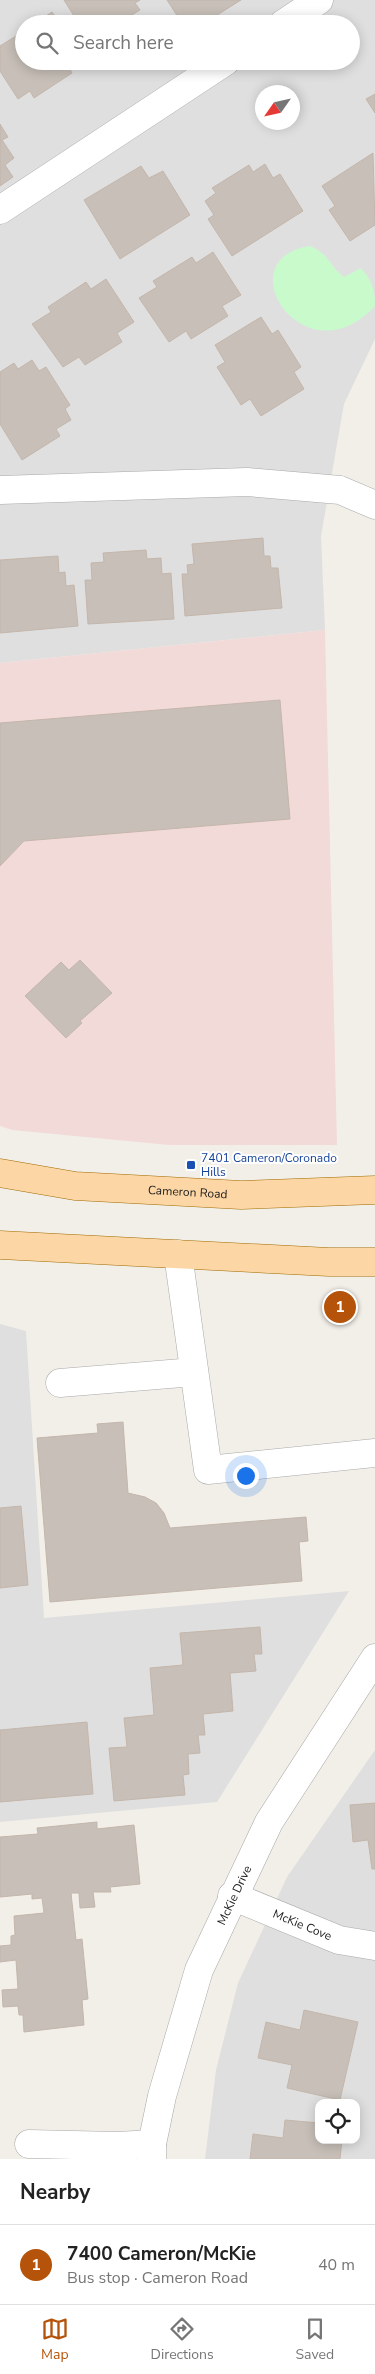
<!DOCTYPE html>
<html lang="en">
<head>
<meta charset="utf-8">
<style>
  :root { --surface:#fff; --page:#f6f6f6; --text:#222; --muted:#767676; --line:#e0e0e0; --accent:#b45309 }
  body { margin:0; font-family:"Nunito Sans",sans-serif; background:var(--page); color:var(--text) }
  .controls { position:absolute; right:15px; bottom:15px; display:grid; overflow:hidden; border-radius:10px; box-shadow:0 2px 12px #0003 }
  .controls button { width:45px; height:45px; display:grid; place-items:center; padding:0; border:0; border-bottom:1px solid var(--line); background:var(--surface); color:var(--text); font:25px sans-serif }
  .compass { position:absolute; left:255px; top:85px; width:45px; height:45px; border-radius:50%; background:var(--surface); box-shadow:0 2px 12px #0003; rotate:236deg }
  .you { position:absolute; left:245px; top:1475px; width:18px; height:18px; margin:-12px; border:4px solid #fff; border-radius:50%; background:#1a73e8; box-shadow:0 0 0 8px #1a73e833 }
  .badge { display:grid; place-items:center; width:32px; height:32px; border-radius:50%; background:var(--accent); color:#fff; font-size:16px; font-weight:700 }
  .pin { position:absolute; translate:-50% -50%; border:2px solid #fff; box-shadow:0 1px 5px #0006 }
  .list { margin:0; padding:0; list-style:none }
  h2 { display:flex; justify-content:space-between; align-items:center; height:65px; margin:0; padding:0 20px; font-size:21px }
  h2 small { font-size:16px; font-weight:400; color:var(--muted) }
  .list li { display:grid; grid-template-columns:32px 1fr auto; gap:15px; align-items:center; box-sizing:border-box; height:80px; padding:0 20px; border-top:1px solid var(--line) }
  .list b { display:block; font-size:19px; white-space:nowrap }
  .list p { margin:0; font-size:16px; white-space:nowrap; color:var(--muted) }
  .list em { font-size:16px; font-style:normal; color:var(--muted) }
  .icon { flex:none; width:28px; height:28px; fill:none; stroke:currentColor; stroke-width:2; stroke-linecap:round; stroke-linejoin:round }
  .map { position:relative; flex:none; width:375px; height:2159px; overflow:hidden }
  .search { position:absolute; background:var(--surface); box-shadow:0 2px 12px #0003; left:15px; right:15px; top:15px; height:55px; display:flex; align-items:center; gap:12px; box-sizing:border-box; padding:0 18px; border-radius:28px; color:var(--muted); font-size:19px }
  .sheet { height:145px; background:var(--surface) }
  nav { display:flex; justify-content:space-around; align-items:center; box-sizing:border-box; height:70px; border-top:1px solid var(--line); background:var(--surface); font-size:14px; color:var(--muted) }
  nav a { display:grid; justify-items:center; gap:2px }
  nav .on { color:var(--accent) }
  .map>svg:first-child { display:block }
  .residential { fill:#e0dfdf; fill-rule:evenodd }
  .commercial { fill:#f2dad9 }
  .park { fill:#c8facc }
  .building { fill:#c7bfb8; stroke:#c4b6ab }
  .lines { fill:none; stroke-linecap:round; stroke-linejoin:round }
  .minor-casing { stroke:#a9a9a9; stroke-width:29 }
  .major-casing { stroke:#a06b00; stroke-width:29 }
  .minor { stroke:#fff; stroke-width:28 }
  .major { stroke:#fcd6a4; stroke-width:28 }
  .transit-dot { fill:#1a4fb4; stroke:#fff; stroke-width:2 }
  .labels { text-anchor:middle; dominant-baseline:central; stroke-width:4; stroke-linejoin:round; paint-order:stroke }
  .transit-label { font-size:12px; fill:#164399; stroke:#fff; text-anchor:start }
  .street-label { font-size:12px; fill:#222; stroke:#fff }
</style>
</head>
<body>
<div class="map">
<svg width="375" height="2159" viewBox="0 0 375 2159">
  <rect width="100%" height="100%" fill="#f2efe9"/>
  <path class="residential" d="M0 0H375V339L344 404 321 536 325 630 0 663ZM24 24H351V61H24ZM262 92H292V122H262Z
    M0 1324 26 1331 44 1618 349 1591 217 1802 0 1822Z
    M375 1750V2159H205L216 2070 238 1983 287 1877ZM319 2103H356V2140H319Z"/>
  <path class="commercial" d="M325 630 337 1145H169L12 1130 0 1126V663Z"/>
  <path class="park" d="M310 246C331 255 328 265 344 277L361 268C372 280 375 290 375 306 305 382 224 259 310 246Z"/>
  <path class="building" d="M64 0H140L135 3 140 10 117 24H79Z
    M167 0H241L203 24H193L187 15 180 20Z
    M52 12 60 24H34Z
    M24 31V61H75L68 66 72 73 34 98 30 91 18 99 0 71V46Z
    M375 94V113L366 99Z
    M0 124 8 137 2 140 14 158 5 165 13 177 0 186Z
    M373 153 375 225 350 241 329 210 335 206 322 186Z
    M265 164 273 178 280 174 303 211 232 256 208 219 214 215 205 201 216 193 212 188 249 165 253 172Z
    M141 166 149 178 163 171 190 215 120 259 84 200Z
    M213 252 241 295 222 306 228 316 191 339 186 331 169 342 139 298 157 287 153 281 192 257 196 263Z
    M106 279 134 322 117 333 122 342 85 365 79 357 63 367 32 324 51 312 48 307 86 282 91 289Z
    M261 317 272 334 278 330 301 367 294 372 304 389 261 416 250 399 241 405 217 367 225 362 215 345Z
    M32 360 39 371 46 367 70 405 65 409 71 420 56 429 60 436 22 460 0 424V372L14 363 18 369Z
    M263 538 264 556H270L271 568H278L282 608 185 616 182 574H188L187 565 194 564 192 544Z
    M146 550 147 559 161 558 162 574 171 573 174 619 88 624 85 580H92L91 563 104 562 103 553Z
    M58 556 59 573 65 572 66 586 74 585 78 626 0 633V560Z
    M280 700 290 819 24 841 0 866V723Z
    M80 960 112 993 80 1021 82 1023 66 1038 25 996 61 962 69 970Z
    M123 1422 128 1493 145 1497 156 1503 164 1513 170 1528 306 1517 308 1541 299 1542 302 1581 50 1602 37 1438 98 1433 97 1424Z
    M21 1506 28 1585 0 1588V1508Z
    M260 1627 262 1654H254L256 1671 230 1673 233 1711 203 1714 205 1735H198L200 1753 188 1754 189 1774 183 1775 185 1795 114 1801 109 1748 127 1747 124 1718 154 1715 150 1668 183 1665 180 1633Z
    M87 1722 93 1794 0 1802V1730Z
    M375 1803V1869H372L368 1840 353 1842 350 1805Z
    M97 1822V1829L134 1825 140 1884 110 1887 111 1892H93L95 1907 80 1908 79 1893H71L76 1940 82 1939 88 1999 82 2000 84 2025 24 2032 23 2015H19L18 2006 3 2007 2 1990 18 1989 16 1960 0 1962V1946L11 1945V1936L15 1935 14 1916 44 1913 42 1898 32 1899V1894L0 1897V1837L38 1834 37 1828Z
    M304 2010 358 2022 340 2100 287 2088 292 2065 258 2058 266 2022 300 2030Z
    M285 2120 319 2123V2140H342L340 2159H250L253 2134 283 2138Z"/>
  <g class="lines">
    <defs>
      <g id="minor">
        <path d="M283 24 319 0"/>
        <path d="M0 210 226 61"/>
        <path d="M0 490 247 482 340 490 375 505"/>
        <path d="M178 1254 208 1470 375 1453"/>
        <path d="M60 1383 194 1372"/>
        <path id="s1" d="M232 1896 339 1940 375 1946"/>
        <path d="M29 2144 118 2146 152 2144"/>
        <path id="s2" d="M152 2159V2144L162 2096 199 1970 269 1822 375 1658"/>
      </g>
      <g id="major">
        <path id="s3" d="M0 1173 75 1186 241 1195 375 1190"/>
        <path d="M0 1245 329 1262H375"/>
      </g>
    </defs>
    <use href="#minor" class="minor-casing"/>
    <use href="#major" class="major-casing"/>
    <use href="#minor" class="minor"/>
    <use href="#major" class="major"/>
  </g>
  <rect class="transit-dot" x="186" y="1160" width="10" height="10" rx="2.5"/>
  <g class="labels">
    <g class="transit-label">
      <text x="201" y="1158">7401 Cameron/Coronado<tspan x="201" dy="14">Hills</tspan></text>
    </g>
    <g class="street-label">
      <text stroke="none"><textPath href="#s3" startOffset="189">Cameron Road</textPath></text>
      <text stroke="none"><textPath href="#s2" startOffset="278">McKie Drive</textPath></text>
      <text stroke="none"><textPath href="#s1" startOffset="76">McKie Cove</textPath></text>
    </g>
  </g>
</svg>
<div class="controls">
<button><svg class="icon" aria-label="locate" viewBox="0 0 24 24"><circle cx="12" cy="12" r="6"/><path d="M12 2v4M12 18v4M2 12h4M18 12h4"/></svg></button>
</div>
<svg class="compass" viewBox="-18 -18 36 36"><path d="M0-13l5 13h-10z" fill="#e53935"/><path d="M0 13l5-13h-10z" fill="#767676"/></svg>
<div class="you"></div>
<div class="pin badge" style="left:340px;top:1307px">1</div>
<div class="search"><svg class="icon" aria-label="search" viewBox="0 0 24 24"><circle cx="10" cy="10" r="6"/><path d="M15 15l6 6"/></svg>Search here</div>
</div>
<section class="sheet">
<h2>Nearby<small></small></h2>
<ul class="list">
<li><span class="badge">1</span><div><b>7400 Cameron/McKie</b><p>Bus stop · Cameron Road</p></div><em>40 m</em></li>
</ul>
</section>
<nav>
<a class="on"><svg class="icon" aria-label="map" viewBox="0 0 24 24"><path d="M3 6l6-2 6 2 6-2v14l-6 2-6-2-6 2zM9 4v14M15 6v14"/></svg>Map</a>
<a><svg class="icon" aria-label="directions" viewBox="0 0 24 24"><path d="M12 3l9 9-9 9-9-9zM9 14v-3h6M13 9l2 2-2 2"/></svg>Directions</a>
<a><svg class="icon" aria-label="saved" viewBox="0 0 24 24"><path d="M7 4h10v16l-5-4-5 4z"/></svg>Saved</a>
</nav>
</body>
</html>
